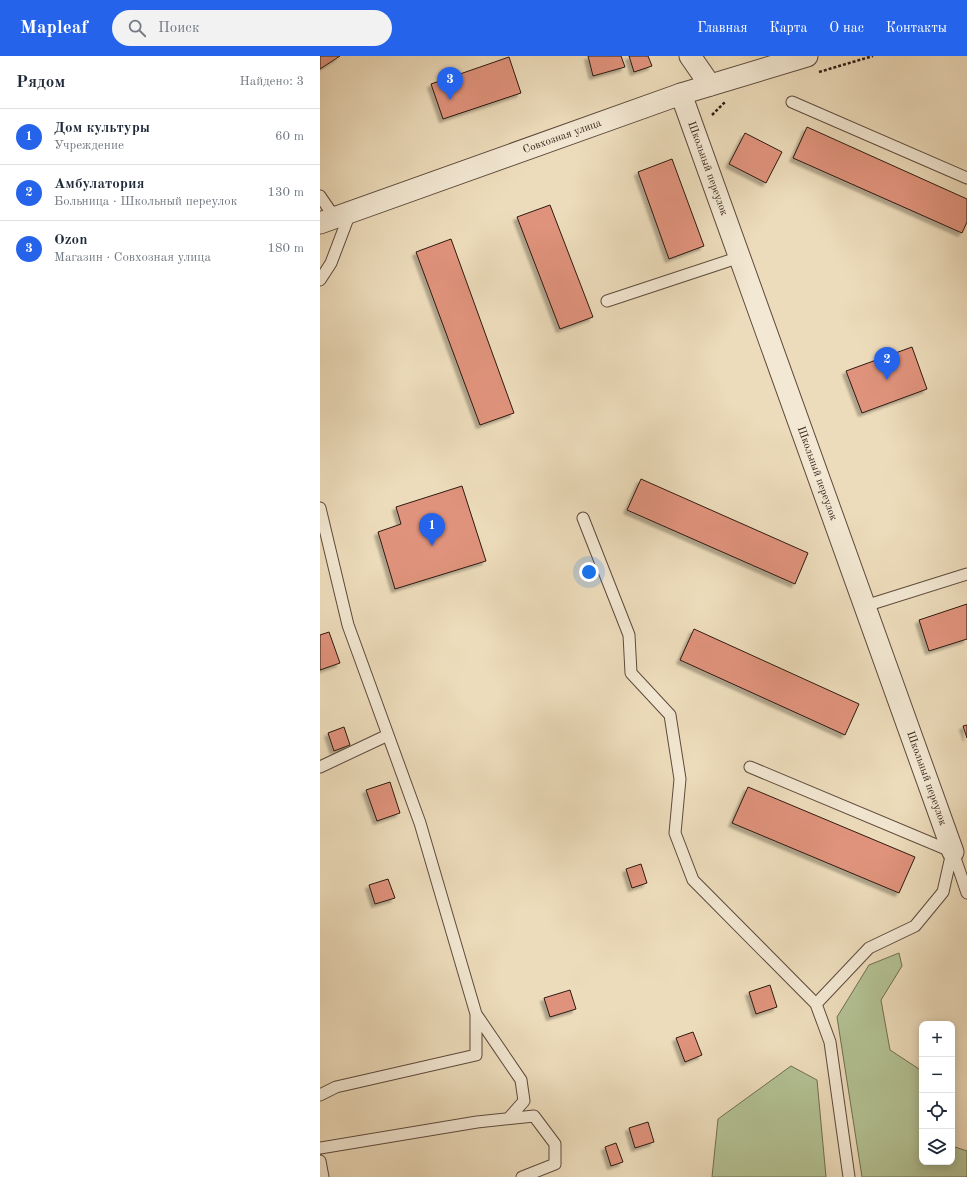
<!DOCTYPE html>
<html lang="ru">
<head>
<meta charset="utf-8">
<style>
  :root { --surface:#fff; --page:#f2f2f3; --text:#1f2937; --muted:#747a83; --line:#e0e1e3; --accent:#2563eb }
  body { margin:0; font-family:"Old Standard TT",serif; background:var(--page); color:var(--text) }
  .controls { position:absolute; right:12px; bottom:12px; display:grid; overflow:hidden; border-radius:8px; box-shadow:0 2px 10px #0003 }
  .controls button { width:36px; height:36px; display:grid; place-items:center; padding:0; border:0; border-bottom:1px solid var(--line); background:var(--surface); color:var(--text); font:20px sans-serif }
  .you { position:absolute; left:269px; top:516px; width:14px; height:14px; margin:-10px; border:3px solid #fff; border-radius:50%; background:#1a73e8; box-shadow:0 0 0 6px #1a73e833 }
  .badge { display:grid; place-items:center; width:26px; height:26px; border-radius:50%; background:var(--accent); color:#fff; font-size:13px; font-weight:700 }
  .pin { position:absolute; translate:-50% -33px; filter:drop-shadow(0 1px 2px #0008) }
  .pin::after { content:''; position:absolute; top:21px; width:14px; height:12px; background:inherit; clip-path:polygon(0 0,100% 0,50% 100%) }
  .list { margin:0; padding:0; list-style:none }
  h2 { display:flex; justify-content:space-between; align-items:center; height:52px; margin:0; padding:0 16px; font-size:17px }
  h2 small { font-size:13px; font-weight:400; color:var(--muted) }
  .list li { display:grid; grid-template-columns:26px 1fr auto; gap:12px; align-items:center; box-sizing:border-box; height:56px; padding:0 16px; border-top:1px solid var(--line) }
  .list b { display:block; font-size:15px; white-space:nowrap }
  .list p { margin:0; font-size:13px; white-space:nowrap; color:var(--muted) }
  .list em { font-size:13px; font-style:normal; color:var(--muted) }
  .icon { flex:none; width:22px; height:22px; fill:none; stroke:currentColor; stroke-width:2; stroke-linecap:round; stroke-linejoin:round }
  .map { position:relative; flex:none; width:647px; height:1121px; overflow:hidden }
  header { display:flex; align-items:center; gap:24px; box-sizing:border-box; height:56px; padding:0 20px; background:var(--accent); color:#fff }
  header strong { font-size:19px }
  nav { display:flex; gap:22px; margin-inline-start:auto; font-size:14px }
  .search { width:280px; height:36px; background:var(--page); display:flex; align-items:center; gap:10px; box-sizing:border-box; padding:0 14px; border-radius:22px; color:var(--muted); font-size:15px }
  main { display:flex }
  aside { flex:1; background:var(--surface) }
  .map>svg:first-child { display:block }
  .green { fill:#b3c294; stroke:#706e52 }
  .building { fill:#e0937c; stroke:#2d1a11; filter:url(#shadow) }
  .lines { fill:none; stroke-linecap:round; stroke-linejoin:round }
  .service-casing { stroke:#5d4a3c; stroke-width:13 }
  .minor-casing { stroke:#5d4a3c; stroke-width:23 }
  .path { stroke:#2d1a11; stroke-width:2.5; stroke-dasharray:3 2; stroke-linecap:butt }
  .service { stroke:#f3e8d3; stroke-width:11 }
  .minor { stroke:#f3e8d3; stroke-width:21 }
  .labels { text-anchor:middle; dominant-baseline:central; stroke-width:3; stroke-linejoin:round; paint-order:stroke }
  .street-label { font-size:11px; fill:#2d1a11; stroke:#f3e8d3 }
</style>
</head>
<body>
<header>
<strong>Mapleaf</strong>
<div class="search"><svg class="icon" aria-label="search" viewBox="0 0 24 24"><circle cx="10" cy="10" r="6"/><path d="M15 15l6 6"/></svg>Поиск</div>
<nav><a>Главная</a><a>Карта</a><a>О нас</a><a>Контакты</a></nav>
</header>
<main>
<aside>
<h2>Рядом<small>Найдено: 3</small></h2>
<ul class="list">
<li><span class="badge">1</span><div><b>Дом культуры</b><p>Учреждение</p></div><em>60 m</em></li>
<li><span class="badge">2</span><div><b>Амбулатория</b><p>Больница · Школьный переулок</p></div><em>130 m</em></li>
<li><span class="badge">3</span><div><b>Ozon</b><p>Магазин · Совхозная улица</p></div><em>180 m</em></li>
</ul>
</aside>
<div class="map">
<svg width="647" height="1121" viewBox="0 0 647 1121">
  <defs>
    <filter id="shadow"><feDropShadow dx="-3.5" dy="3.5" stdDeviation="1" flood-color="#0004"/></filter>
  </defs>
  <rect width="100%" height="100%" fill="#eddcbb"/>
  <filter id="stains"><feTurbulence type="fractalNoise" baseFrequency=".005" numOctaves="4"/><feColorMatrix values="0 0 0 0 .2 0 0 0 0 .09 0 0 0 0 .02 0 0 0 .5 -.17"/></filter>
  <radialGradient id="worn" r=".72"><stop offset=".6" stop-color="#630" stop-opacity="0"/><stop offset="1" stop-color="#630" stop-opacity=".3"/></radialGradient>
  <path class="green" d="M579 897 582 910 561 944 570 994 602 1015V1106H632V1090L647 1095V1121H542L517 961 549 909Z
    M471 1010 497 1024 506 1121H392L398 1063Z"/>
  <path class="building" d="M0 0H20L0 13Z
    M268 0H301L305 11 273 20Z
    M309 0H328L332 10 314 16Z
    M189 1 201 37 123 63 111 28Z
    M487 71 647 143V166L642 177 473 102Z
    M425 77 462 96 446 127 409 108Z
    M352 103 384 190 349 203 318 116Z
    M230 149 273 261 240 273 197 161Z
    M131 183 194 357 160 369 96 196Z
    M592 291 607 333 542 357 526 315Z
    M321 423 488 497 475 528 307 454Z
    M142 430 166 505 75 533 58 476 81 468 76 451Z
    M647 548V583L609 595 599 564Z
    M374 573 539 648 525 679 360 604Z
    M9 576 20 607 0 614V579Z
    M647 669V682L643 670Z
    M24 671 30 689 14 695 8 677Z
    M70 726 80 757 57 765 46 734Z
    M428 731 595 801 579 837 412 767Z
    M321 808 327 827 312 832 306 813Z
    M68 823 75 842 55 848 49 829Z
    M450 929 457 951 436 958 429 936Z
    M250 934 256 953 230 961 224 942Z
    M373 976 382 999 365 1006 356 982Z
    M328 1066 334 1086 315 1092 309 1072Z
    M296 1087 303 1106 291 1110 285 1091Z"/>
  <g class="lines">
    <defs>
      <path id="service" d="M472 46 647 122
        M0 140 15 162
        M0 224 11 207 30 157
        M287 245 420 201
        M0 452 28 569 100 767 156 958V999L16 1031 0 1039
        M263 462 309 579 311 617 350 659 360 723 355 777 373 824 496 948 510 986 529 1121
        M545 550 647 518
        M0 711 68 679
        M430 711 633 796 647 837
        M496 948 549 892 595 870 623 836 632 796
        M156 958 201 1024 204 1045 189 1062
        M0 1092 157 1066 214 1060 235 1088V1108L202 1121
        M0 1105 3 1121"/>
      <g id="minor">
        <path d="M370 0 390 29"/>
        <path id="s1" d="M361 38 633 796"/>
        <path id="s2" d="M0 167 361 38 487 0"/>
      </g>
    </defs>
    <use href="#service" class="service-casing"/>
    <use href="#minor" class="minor-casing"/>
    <path class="path" d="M499 16 553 0
      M392 59 405 46"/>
    <use href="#service" class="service"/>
    <use href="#minor" class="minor"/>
  </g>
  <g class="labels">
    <g class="street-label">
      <text stroke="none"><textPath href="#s2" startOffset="257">Совхозная улица</textPath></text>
      <text stroke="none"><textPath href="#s1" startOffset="79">Школьный переулок</textPath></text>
      <text stroke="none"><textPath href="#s1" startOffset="403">Школьный переулок</textPath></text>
      <text stroke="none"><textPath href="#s1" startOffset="727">Школьный переулок</textPath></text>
    </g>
  </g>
  <rect width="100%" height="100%" filter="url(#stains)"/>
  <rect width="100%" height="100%" fill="url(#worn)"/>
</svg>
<div class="controls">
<button>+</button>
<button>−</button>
<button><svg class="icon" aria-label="locate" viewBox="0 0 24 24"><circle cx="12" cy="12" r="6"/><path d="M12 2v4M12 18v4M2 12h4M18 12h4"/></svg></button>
<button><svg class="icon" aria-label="layers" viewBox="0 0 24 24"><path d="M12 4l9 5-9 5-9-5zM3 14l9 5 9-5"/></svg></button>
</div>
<div class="you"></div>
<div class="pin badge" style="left:112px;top:490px">1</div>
<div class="pin badge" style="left:567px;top:324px">2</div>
<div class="pin badge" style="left:130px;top:44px">3</div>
</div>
</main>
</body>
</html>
